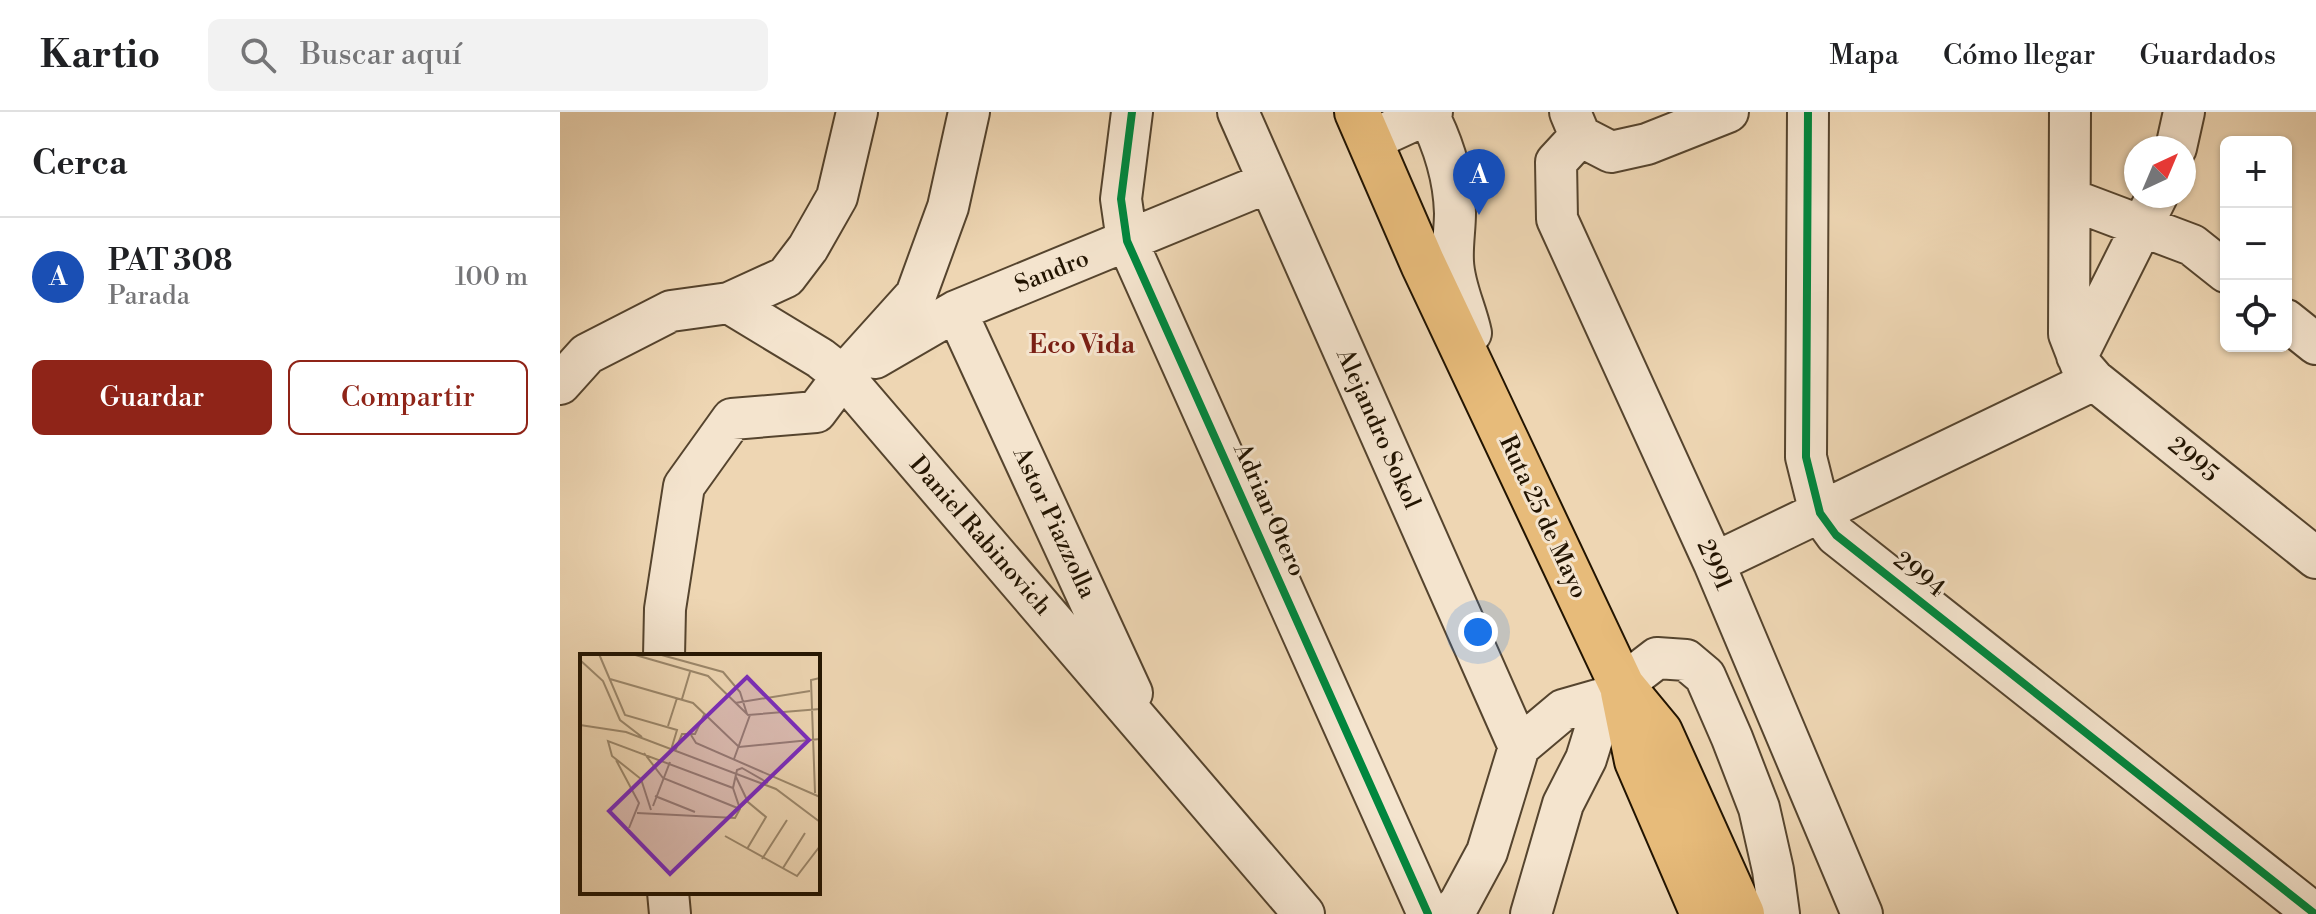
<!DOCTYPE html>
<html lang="es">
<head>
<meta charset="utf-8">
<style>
  :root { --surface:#fff; --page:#f2f2f2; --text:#202124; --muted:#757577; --line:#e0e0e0; --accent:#8f2418 }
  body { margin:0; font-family:"Libre Bodoni",serif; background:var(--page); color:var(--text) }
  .controls { position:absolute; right:24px; top:24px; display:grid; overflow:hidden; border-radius:12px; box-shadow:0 2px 6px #0004 }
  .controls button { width:72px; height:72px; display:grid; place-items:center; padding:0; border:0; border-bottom:2px solid var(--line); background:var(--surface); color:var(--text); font:40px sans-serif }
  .compass { position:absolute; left:1564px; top:24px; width:72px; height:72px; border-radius:50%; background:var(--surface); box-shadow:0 2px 6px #0004; rotate:44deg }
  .you { position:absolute; left:918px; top:520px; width:28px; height:28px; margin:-20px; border:6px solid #fff; border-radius:50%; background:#1a73e8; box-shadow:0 0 0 12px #1a73e833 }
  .badge { display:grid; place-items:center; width:52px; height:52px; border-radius:50%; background:var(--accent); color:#fff; font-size:26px; font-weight:700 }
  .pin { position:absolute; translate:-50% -66px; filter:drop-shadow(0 2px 4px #0008) }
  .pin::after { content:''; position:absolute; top:42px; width:28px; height:24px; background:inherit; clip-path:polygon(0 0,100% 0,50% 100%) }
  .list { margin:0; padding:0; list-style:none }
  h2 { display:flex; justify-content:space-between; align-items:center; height:104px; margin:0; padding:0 32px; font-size:34px }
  h2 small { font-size:26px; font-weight:400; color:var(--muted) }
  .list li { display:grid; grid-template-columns:52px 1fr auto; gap:24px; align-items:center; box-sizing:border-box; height:120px; padding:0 32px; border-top:2px solid var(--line) }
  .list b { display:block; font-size:30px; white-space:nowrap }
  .list p { margin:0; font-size:26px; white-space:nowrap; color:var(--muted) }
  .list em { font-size:26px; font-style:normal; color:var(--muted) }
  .actions { display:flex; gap:16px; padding:24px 32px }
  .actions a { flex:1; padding:18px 0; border:2px solid var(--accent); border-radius:12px; text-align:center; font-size:28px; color:var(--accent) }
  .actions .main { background:var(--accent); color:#fff }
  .icon { flex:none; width:44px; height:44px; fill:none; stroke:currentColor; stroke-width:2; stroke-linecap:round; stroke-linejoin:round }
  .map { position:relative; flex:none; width:1756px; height:802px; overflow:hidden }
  header { display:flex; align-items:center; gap:48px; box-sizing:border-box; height:112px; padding:0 40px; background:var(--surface); border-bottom:2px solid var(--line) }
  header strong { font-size:38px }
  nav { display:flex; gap:44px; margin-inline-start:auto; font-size:28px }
  .search { width:560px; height:72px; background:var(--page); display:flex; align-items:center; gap:20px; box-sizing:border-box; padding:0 28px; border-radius:12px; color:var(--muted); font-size:30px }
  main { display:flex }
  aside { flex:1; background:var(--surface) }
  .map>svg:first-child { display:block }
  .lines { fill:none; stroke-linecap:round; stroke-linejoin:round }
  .minor-casing { stroke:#55442e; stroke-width:44 }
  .major-casing { stroke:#221401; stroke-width:48 }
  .minor { stroke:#f4e4ce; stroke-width:40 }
  .major { stroke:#e7bb7a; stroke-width:44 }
  .cycleway-casing { stroke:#f4e4ce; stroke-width:13 }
  .cycleway { stroke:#00873e; stroke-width:8 }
  .labels { text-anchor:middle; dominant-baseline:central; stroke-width:6; stroke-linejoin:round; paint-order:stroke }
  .street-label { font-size:24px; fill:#221401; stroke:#f4e4ce }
  .neighbourhood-label { font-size:26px; font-weight:bold; fill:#7a1f14; stroke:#f4e4ce }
  .inset-road { fill:none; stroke:#9c886c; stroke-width:2 }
  .view { fill:#7b2cbf; fill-opacity:0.15; stroke:#7b2cbf; stroke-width:4 }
  .inset-edge { fill:none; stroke:#221401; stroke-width:4 }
</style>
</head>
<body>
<header>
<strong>Kartio</strong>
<div class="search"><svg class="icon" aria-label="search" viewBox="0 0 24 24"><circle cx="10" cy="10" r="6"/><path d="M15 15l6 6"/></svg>Buscar aquí</div>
<nav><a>Mapa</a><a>Cómo llegar</a><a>Guardados</a></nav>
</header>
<main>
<aside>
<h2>Cerca<small></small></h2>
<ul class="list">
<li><span class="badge" style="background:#1a4fb4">A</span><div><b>PAT 308</b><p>Parada</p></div><em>100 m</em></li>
</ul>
<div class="actions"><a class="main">Guardar</a><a>Compartir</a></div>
</aside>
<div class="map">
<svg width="1756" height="802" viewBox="0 0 1756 802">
  <rect width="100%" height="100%" fill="#eed6b3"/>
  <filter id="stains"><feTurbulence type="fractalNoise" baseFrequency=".0025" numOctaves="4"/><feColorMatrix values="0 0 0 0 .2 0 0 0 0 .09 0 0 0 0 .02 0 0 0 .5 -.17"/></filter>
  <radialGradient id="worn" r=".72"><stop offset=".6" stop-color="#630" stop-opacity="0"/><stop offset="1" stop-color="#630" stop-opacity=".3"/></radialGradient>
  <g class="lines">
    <defs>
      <path id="minor" d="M572 0 561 87 567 129 868 802
        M678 0 959 635
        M867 0C883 31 894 65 895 101 895 117 892 133 893 150 894 175 906 197 911 221
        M1010 0 1020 24 1051 40 1087 32 1168 0
        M1248 0 1246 345 1260 401 1276 423 1755 802
        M1510 0 1509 222 1521 253 1534 268 1756 446
        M1020 24 996 50 997 107 1154 451 1302 802
        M809 29 872 0
        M1616 36 1624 0
        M1510 87 1632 133 1666 160
        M169 191 260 246 283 264 744 802
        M396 199 572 581
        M1726 208 1756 232
        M1517 244 1597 84
        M315 246 396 199 709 70
        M0 272 27 242 111 199 169 191 226 165 248 136 277 85 297 0
        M1154 451 1534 268
        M104 544 105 497 124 374 172 307 256 300 283 264 356 183 388 95 409 0
        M108 780 110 802
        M889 802 899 792 927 740 959 635 1003 598 1045 586 1097 546 1126 548 1145 564 1172 626 1199 696 1213 758 1219 802
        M971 802 1003 692 1026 647 1045 586"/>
      <path id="major" d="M797 0 863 152 1062 574 1100 620 1182 802
        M1063 580 1077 649 1143 802"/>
    </defs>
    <use href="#minor" class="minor-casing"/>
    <use href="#major" class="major-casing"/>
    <use href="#minor" class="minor"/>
    <use href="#major" class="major"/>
    <defs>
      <path id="cycleway" d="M572 0 561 87 567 129 868 802
        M1248 0 1246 345 1260 401 1276 423 1755 802"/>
    </defs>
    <use href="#cycleway" class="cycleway-casing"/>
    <use href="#cycleway" class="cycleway"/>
  </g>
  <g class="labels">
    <g class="street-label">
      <text transform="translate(492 160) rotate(-22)">Sandro</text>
      <text transform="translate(818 317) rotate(66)">Alejandro Sokol</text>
      <text transform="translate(1633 348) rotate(39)">2995</text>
      <text transform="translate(709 398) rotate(66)">Adrian Otero</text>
      <text transform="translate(983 405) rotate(65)">Ruta 25 de Mayo</text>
      <text transform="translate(494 411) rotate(65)">Astor Piazzolla</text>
      <text transform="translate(420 424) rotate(49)">Daniel Rabinovich</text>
      <text transform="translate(1154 453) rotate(66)">2991</text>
      <text transform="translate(1359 463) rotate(38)">2994</text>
    </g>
    <g class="neighbourhood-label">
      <text x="522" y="233">Eco Vida</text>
    </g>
  </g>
  <g transform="translate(20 542)">
    <rect width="240" height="240" fill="#eed6b3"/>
    <path class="inset-road" d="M19 0 45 61 97 76 91 96M52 0 128 22 168 61 240 55M78 0 143 18 160 38 167 60M0 6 23 27 40 66 62 83M30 25 113 49 159 93 240 85M102 45 110 18M155 49 230 37M0 71 46 78 196 135 240 168M88 72 97 44M111 81 116 89 240 143M95 97 102 80H115L125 59M64 99 83 124 160 155M154 105 170 61M36 106 59 149 49 174M156 123 168 148 186 163 167 195M235 139 231 26 240 24M75 142 115 158M73 152 90 108M71 156 61 125 32 102 28 87 153 134M57 159 155 164 160 155 153 134 157 116 162 114 188 129M145 182 217 222 240 192M182 205 207 166M203 214 225 179"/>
    <path class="view" d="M167 23 229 86 90 220 29 157Z"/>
    <rect width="240" height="240" class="inset-edge"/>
  </g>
  <rect width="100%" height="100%" filter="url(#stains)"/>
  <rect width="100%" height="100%" fill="url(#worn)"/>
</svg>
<div class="controls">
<button>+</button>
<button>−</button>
<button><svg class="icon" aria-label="locate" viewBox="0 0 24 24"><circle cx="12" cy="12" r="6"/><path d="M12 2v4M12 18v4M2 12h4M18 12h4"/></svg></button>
</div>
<svg class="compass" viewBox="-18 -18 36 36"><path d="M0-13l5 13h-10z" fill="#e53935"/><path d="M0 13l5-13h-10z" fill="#757577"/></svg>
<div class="you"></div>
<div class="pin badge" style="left:919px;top:103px;background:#1a4fb4">A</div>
</div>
</main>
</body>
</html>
